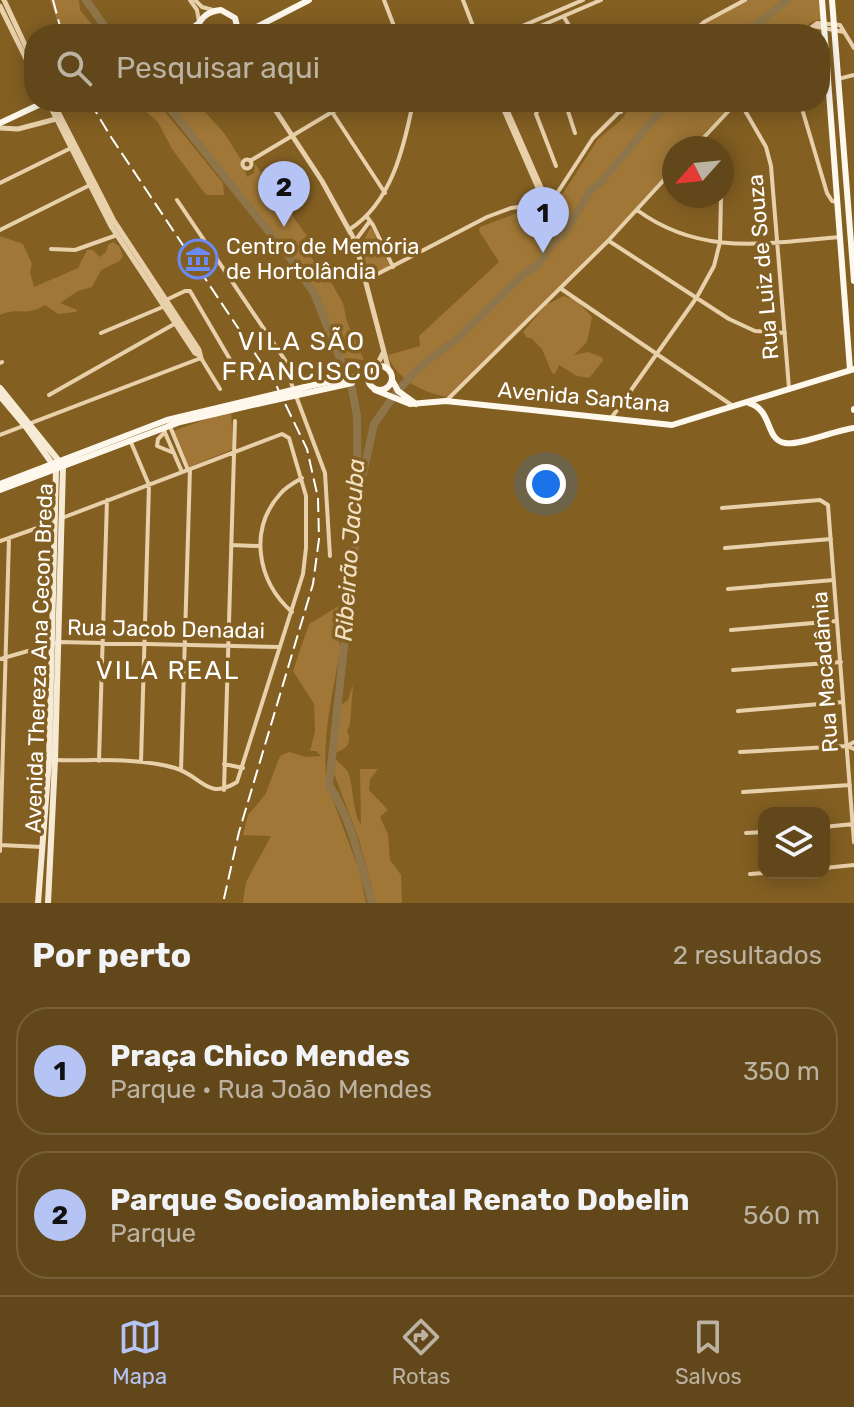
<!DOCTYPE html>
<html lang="pt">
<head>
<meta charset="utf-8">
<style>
  :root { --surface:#62471a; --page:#684e23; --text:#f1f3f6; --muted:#bbb2a2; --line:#765f39; --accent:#b5c4f5 }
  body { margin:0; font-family:Rubik,sans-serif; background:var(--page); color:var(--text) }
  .controls { position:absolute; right:24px; bottom:24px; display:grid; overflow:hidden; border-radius:16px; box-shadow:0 4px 20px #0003 }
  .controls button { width:72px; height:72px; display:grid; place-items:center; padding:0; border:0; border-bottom:2px solid var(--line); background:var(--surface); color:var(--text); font:40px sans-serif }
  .compass { position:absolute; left:662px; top:136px; width:72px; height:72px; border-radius:50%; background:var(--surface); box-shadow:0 4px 20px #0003; rotate:243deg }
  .you { position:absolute; left:546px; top:484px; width:28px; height:28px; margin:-20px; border:6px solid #fff; border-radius:50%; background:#1a73e8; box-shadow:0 0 0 12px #1a73e833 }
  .badge { display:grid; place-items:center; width:52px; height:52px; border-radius:50%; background:var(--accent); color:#111; font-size:26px; font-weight:700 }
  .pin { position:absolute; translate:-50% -66px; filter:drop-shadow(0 2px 4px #0008) }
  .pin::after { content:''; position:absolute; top:42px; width:28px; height:24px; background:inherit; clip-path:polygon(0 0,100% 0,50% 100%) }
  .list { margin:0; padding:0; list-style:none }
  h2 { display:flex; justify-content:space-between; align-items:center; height:104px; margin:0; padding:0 32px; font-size:34px }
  h2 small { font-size:26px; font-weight:400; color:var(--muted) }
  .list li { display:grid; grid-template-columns:52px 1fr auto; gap:24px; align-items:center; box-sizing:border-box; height:128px; margin:0 16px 16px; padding:0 16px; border:2px solid var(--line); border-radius:32px }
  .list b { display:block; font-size:30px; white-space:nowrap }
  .list p { margin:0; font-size:26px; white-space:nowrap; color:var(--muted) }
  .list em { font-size:26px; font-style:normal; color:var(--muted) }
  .icon { flex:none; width:44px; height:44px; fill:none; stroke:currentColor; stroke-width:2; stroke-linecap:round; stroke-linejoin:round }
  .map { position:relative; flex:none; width:854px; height:903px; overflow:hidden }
  .search { position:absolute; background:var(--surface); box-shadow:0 4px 20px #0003; left:24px; right:24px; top:24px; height:88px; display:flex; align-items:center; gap:20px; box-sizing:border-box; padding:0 28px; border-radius:32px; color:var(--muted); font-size:30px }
  .sheet { height:392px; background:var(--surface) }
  nav { display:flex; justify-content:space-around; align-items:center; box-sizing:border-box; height:112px; border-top:2px solid var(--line); background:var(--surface); font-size:22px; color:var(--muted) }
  nav a { display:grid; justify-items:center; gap:4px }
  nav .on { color:var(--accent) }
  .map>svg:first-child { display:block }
  .green { fill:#a07736 }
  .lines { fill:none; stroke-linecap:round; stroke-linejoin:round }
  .river { stroke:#8f764a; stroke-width:8 }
  .minor { stroke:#e8d0aa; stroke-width:4 }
  .tertiary { stroke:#e8d0aa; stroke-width:5 }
  .secondary { stroke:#f7ead4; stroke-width:6 }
  .primary { stroke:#fef8ec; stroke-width:6 }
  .rail { stroke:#fff; stroke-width:2; stroke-dasharray:14 6; stroke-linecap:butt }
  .primary-bridge { stroke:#fef8ec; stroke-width:6 }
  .labels { text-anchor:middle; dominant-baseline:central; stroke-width:7; stroke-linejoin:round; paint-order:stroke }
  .poi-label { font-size:22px; fill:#fff; stroke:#835f22; text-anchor:start }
  .street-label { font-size:22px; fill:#fff; stroke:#835f22 }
  .water-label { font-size:24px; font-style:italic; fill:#f3e1c4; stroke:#835f22 }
  .quarter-label { font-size:26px; letter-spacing:2px; fill:#fff; stroke:#835f22 }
</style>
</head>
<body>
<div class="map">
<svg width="854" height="903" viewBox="0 0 854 903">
  <rect width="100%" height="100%" fill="#835f22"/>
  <path class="green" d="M50 0H79L80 10 100 34H62Z
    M748 0H819L821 19 810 23 800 34H693L704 23Z
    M135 102H157L223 183 224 195H206L172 149 158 122Z
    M167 102H196L224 133 242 161 247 177 254 173 255 164 307 236 299 242 331 282 343 303 347 322 364 360 343 358 309 279Z
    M634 102H735L693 148H674V167L606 241 449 397C426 395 394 378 388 355L420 346 419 336 499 262 479 231 480 227 520 212 553 209 598 139 620 121Z
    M371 227 390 267 370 278 361 245Z
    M0 236 23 244 32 264 30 272 34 287 78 268 87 250H93L100 257 106 252 108 245 113 242 119 246 123 256 120 261 101 270 92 287 78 291 60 303 77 310 76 312 58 314 45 305C23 318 20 306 0 315Z
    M564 296 577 301 592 317 587 342 574 355 588 352 602 357 603 361 589 378 577 376 559 365 555 374 552 373 542 349 531 338H527L523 332 546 305Z
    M231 410 233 449 189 467 173 431Z
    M339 606C342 622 334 636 342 651L339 656C332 698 321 742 327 784L359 870 366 903H243L246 882 271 836 243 835 248 815 265 795 280 756 289 752 306 757 321 756 316 751H310L315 732 314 704 293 671 309 624Z
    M353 685 350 724 347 731C353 743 346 749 335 753L334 757C338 763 345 767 348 772 354 786 352 813 361 824L360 769H378L370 779 369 790 388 810 380 817 388 834 390 860 401 875 402 903H376L359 840 333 771 338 715 342 704 348 700Z"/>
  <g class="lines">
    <path class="river" d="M86 0 110 34
      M737 34 759 23 787 0
      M165 102 290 258 314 293 352 389 357 416 358 517 329 785C352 821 360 862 372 903
      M363 474 374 424 398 390 419 368 458 338 526 272 538 265 549 247 565 232 591 190 602 181 668 102"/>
    <path class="minor" d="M190 0 197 10 199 22
      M195 0 202 7 213 10
      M384 0 397 34
      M463 0 476 34
      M564 17 574 34
      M813 26 844 32
      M504 34 583 0
      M522 34 601 0
      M691 34 704 22 745 0
      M802 34 817 23 840 25 854 48
      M838 79 854 75
      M820 91 829 89
      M500 102 541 196
      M504 102 544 193
      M555 102 538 109 536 114 556 166
      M565 102 575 133
      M614 102 621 112
      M740 102 766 147 771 166 789 388
      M800 102 827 193 832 201 838 202
      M332 112 385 193
      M703 139 710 148
      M694 148 737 102
      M242.5 164a4.5 4.5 0 1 1 9 0a4.5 4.5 0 1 1-9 0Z
      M250 161 332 112 356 102
      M0 183 73 147
      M540 200a7 7 0 1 1 14 0a7 7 0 1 1-14 0Z
      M554 198 593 138 629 102
      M177 200 291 369 290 380 325 473 330 556
      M637 210C701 257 766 243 840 237
      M367 217 373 225 393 267
      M350 229C391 203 404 148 413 102
      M0 230 92 184
      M355 241 370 221
      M609 241 729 319 755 331 785 333
      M51 249 75 250 117 235
      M366 280 487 217 511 208 541 204
      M560 288 733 406
      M166 300 185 291H190L242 380
      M101 333 165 306
      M0 363 2 362
      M49 395 176 323
      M446 401 607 242 674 169
      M612 417 697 297 714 266 720 242 721 196
      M169 424 188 470
      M163 428 182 472
      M165 432 158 439 157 446 174 453
      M0 435 201 358 220 389
      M130 440 149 485 141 762
      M722 508 820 500 828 505 854 842
      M0 541 54 522
      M231 545 259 546
      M725 548 831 539
      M728 589 834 580
      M292 612C257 581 248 529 281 493 286 487 295 482 302 478
      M731 630 837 621
      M0 659 59 642 279 647
      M733 670 841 662
      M738 711 843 702
      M847 746 854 742
      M740 752 847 746 854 749
      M55 760C94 761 137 757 175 768 202 776 207 801 237 782L303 574 306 548V496L289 438 282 434 62 518
      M99 761 107 500
      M224 764 243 768
      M181 770 190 469
      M224 790 235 421
      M743 792 850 785
      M824 827 853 824
      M746 833 764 832
      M0 845 42 847
      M0 851 9 538
      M824 868 854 865
      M750 874 764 873"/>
    <path class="tertiary" d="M4 0 34 64
      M0 6 34 75
      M48 102 111 226 195 353 199 355
      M53 102 114 221 199 350 201 358
      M270 102 322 181 355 241 389 371
      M0 128 18 129 56 119
      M376 367 383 353"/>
    <path class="secondary" d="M0 388 63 466 55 760 48 903
      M0 396 26 427 56 469 49 760 38 903"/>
    <path class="primary" d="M822 0 850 370
      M832 0 854 281
      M185 34 198 24
      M196 34C197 20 207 11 221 10L235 18 239 34
      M243 34 309 0
      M0 123 45 102
      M368 378a12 12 0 1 1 24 0a12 12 0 1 1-24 0Z
      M392 380 398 391 416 404
      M309 386 354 377 369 370
      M375 390 410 404 446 401 672 425 854 369
      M749 403C773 410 765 440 785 443 799 446 836 430 854 428
      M854 410V409
      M0 484 167 420 255 399
      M0 490 180 422 257 404"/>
    <path class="rail" d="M53 0 62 34
      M90 102 111 137 276 385 307 449 318 498 319 539 313 584 239 832 223 903"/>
    <path class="primary-bridge" d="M255 399 309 386
      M257 404 352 383"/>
  </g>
  <defs>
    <symbol id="museum-ring" viewBox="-11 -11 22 22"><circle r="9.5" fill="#835f22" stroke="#6c8af4" stroke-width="1.5"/><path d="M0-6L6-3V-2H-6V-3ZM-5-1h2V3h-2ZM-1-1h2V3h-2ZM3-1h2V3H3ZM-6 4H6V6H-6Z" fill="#6c8af4"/></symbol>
  </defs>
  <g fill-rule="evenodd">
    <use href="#museum-ring" x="176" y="237" width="44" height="44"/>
  </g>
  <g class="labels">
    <g class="poi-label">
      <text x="226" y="246">Centro de Memória<tspan x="226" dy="25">de Hortolândia</tspan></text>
    </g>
    <g class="street-label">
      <text transform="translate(763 267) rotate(-95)">Rua Luiz de Souza</text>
      <text transform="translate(584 397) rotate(5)">Avenida Santana</text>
      <text transform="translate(166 629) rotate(1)">Rua Jacob Denadai</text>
      <text transform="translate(39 658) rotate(-88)">Avenida Thereza Ana Cecon Breda</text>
      <text transform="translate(825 672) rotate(-94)">Rua Macadâmia</text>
    </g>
    <g class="water-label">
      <text transform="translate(350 550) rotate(-86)">Ribeirão Jacuba</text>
    </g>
    <g class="quarter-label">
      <text x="302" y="341">VILA SÃO<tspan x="302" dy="30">FRANCISCO</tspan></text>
      <text x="168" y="670">VILA REAL</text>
    </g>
  </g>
</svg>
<div class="controls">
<button><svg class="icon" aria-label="layers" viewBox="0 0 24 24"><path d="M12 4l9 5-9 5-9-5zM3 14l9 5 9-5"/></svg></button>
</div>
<svg class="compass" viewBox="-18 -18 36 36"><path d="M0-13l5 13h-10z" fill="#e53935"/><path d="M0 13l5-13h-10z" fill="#bbb2a2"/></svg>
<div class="you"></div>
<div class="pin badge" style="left:543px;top:253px">1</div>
<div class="pin badge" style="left:284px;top:227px">2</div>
<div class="search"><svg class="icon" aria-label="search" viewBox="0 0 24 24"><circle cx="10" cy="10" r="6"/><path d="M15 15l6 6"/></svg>Pesquisar aqui</div>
</div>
<section class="sheet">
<h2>Por perto<small>2 resultados</small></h2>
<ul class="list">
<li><span class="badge">1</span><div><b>Praça Chico Mendes</b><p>Parque · Rua João Mendes</p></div><em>350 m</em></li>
<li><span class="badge">2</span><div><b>Parque Socioambiental Renato Dobelin</b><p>Parque</p></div><em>560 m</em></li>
</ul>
</section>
<nav>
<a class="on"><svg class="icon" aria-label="map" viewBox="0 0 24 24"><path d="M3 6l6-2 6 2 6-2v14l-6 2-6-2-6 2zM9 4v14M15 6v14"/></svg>Mapa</a>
<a><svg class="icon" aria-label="directions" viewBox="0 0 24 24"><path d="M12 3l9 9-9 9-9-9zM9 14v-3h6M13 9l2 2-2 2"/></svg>Rotas</a>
<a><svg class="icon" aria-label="saved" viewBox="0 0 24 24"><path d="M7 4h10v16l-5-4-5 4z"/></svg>Salvos</a>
</nav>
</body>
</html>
